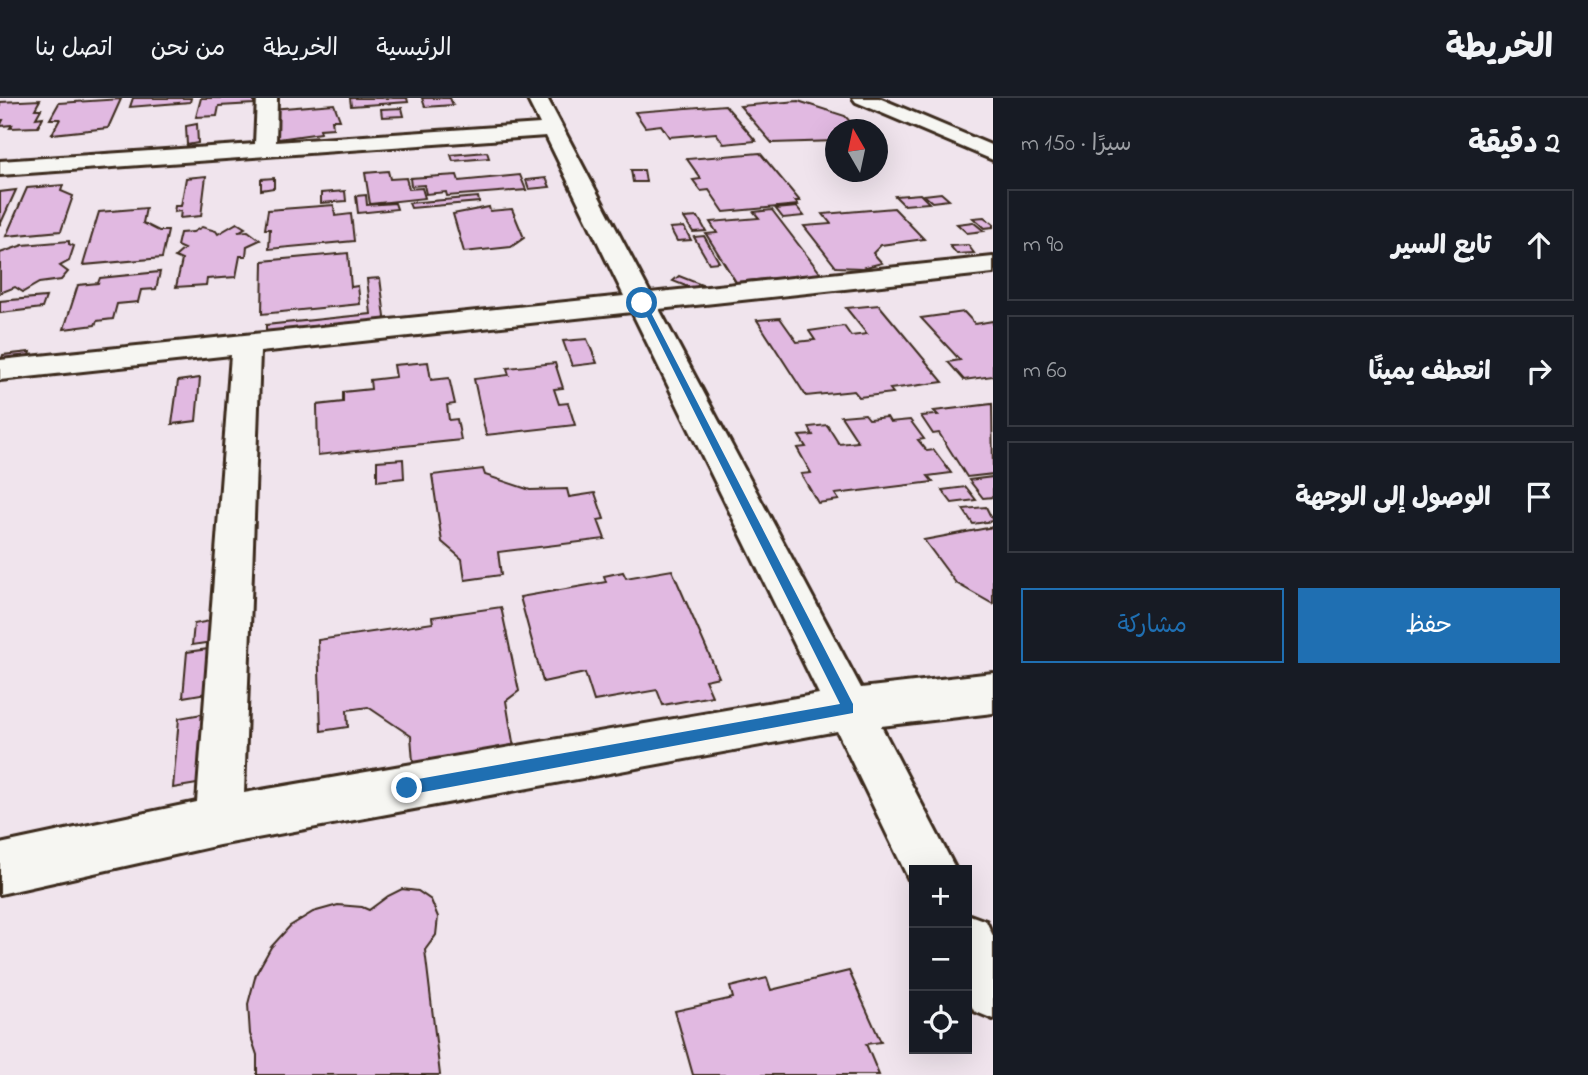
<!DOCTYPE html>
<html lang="ar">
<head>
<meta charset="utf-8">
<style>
  :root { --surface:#171b24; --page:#242831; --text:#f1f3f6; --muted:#9ea1a6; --line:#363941; --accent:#1f6fb2 }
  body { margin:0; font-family:"Indie Flower","Playpen Sans Arabic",sans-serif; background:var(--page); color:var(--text); direction:rtl }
  .controls { position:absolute; right:21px; bottom:21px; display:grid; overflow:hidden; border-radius:0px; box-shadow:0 7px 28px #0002 }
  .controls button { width:63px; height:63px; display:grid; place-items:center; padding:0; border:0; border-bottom:2px solid var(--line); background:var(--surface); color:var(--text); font:35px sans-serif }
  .compass { position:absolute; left:825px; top:21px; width:63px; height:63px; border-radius:50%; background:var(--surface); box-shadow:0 7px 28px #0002; rotate:351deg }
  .stop { position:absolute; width:21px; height:21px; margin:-16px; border:5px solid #1f6fb2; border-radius:50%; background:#fff }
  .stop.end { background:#1f6fb2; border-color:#fff; box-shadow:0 2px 7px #0008 }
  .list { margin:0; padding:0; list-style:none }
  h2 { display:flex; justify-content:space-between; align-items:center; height:91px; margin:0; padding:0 28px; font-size:30px }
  h2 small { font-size:23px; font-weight:400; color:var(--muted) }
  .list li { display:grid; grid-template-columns:46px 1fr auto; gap:21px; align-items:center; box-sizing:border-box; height:112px; margin:0 14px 14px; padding:0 14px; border:2px solid var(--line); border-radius:0px }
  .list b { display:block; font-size:26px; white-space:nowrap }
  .list em { font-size:23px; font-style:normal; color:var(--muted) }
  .actions { display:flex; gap:14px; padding:21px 28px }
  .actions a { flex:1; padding:16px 0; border:2px solid var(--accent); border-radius:0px; text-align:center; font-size:24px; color:var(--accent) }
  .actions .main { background:var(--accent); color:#fff }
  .icon { flex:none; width:38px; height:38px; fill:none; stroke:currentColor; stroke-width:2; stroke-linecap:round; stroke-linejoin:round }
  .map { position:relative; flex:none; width:993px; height:977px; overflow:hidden; direction:ltr }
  header { display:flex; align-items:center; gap:42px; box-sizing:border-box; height:98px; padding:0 35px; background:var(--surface); border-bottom:2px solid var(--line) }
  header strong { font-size:33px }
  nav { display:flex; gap:38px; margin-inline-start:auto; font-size:24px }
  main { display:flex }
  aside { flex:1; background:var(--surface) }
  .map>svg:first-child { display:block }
  .building { fill:#e1b9e1; stroke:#3b2a1e; stroke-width:2 }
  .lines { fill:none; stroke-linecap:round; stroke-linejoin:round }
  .street-casing { stroke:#3b2a1e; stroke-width:6 }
  .street { fill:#f6f6f2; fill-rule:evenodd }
  .route { fill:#1f6fb2 }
</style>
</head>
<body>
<header>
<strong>الخريطة</strong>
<nav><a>الرئيسية</a><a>الخريطة</a><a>من نحن</a><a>اتصل بنا</a></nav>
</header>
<main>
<aside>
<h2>2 دقيقة<small>سيرًا · 150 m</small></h2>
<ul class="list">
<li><svg class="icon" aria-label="ahead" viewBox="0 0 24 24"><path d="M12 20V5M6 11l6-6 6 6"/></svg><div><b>تابع السير</b></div><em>90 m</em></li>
<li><svg class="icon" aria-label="right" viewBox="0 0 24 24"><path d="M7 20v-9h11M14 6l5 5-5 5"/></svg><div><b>انعطف يمينًا</b></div><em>60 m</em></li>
<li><svg class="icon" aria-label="arrive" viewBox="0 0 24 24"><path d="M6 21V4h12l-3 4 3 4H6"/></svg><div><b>الوصول إلى الوجهة</b></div></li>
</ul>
<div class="actions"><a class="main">حفظ</a><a>مشاركة</a></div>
</aside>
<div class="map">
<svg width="993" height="977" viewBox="0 0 993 977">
  <rect width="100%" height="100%" fill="#f0e4ed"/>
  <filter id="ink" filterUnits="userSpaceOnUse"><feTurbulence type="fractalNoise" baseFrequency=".0143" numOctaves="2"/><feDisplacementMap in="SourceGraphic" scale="14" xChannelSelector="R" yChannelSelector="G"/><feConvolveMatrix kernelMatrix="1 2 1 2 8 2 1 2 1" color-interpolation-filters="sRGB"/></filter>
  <g filter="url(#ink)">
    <path class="building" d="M133 0H191L190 4 130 9Z
      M201 0H262V2L254 3V6L219 8 217 18 196 19Z
      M350 0H407L408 4 351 8Z
      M422 0H450L453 7 425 9Z
      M121 1 108 30 52 36 60 21H50L59 5Z
      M40 2 35 11H41L36 20 43 19 38 29 10 30 12 27 0 28 3 22H0V4Z
      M798 3 845 18 858 32H836V43L772 45 740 8Z
      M334 6 340 22H332L333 30 320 31 321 35 271 42V11Z
      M725 7 756 43 724 46 716 35 669 39 661 27 645 29 635 14Z
      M402 10 404 18 382 19 381 11Z
      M197 26 198 45 187 47 186 28Z
      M487 54 489 60 453 63 451 57Z
      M760 55 800 103H795L798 107 724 114 709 92 701 93 693 82 701 81 687 61Z
      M631 72H644L646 84H633Z
      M388 73 390 81 406 80 409 91 422 90 425 100 370 106 365 75Z
      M457 77 459 83 520 77 526 92 447 98 446 94 426 96 424 87 411 88 410 80Z
      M206 78 201 118 180 120 181 113 174 114 175 108H181L186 80Z
      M274 80V90L261 92V81Z
      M546 80 550 89 529 91 526 82Z
      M63 87 61 93 73 98 61 133 6 138 27 90Z
      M16 92 0 127V94Z
      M345 93 346 103 321 105V95Z
      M941 95 949 102 932 104 924 97Z
      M920 96 929 105 904 107 895 98Z
      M366 97 367 107 395 105 397 111 358 115 356 98Z
      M478 99 479 104 411 110 409 105Z
      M334 107 335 118 351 116 354 143 269 151 270 131H265L268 112Z
      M489 109 490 113 512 111 524 140 511 149 464 154 453 116Z
      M797 109 804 118 783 120 776 111Z
      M146 110 143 125 159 133H168L162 160 83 167 99 114Z
      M894 110 924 141 881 147 873 155 882 165 862 170 836 169 804 128 831 126 823 116Z
      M772 112 821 176 736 184 706 136 717 135 710 124 759 120 754 114Z
      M698 119 706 133 693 134 684 120Z
      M984 119 993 126V129L984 130 973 120Z
      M973 124 984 133 967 135 957 126Z
      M237 125 245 130 238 134 248 133 260 142 247 148 246 158H240L236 179 207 181 206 187 176 189 182 162 175 159 184 151 177 148 180 135 193 134 202 129 216 133 218 136Z
      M684 129 691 142 677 143 670 130Z
      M704 138 719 164 709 165 694 139Z
      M69 143V146L74 148 69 163 60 168 68 174 61 182 39 185 23 194 15 189 0 195V155L23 147Z
      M968 147 974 155 957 156 950 148Z
      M348 155 351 189 358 188 360 206 262 216 263 163Z
      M160 174 156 191 141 192 138 204 117 206 113 221 97 223 95 227 64 231 78 187 98 185 100 180Z
      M679 178 702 187 696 192 673 183Z
      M380 180 385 219 383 224 266 236V227L371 216 367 181Z
      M46 199 42 210 0 215V203Z
      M879 207 943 284 890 291 893 295 859 299 854 293 806 298 757 222 780 220 797 244 815 242 809 233 844 228 851 238 867 236 846 210Z
      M964 214 975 226 993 223V278L964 282 948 264 960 262 921 220Z
      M587 241 597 265 572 268 563 243Z
      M30 254 27 264 0 267 3 257Z
      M428 264 431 282 449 280 455 306 447 307 449 322 457 321 461 342 318 357 317 307 343 304V294L371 291 370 282 396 279 394 267Z
      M555 265 563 290 554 291 559 306 568 305 575 327 486 337 474 281 509 277 507 270Z
      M200 280 196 323 172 326 178 283Z
      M992 306 993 376 967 379 939 335 933 336 921 318 938 317 934 313Z
      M865 316 869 321 887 319 890 324 910 322 924 341 918 342 927 353 934 352 951 375 928 378 933 384 835 396 839 402 818 405 801 376 811 375 797 350 806 349 799 338 813 337 809 329 827 327 839 346 858 344 841 318Z
      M403 361 404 380 377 383V363Z
      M483 371 485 377 530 392 567 391 569 399 595 395 604 421 598 422 605 441 498 454 501 477 465 482 462 461 442 444 432 377Z
      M993 379V399L983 400 969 382Z
      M966 389 976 402 952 405 942 392Z
      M986 409 993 423 973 426 963 411Z
      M993 429V506L956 485 924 442Z
      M672 472 719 579 705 582 712 598 663 607 657 592 594 603 585 575 543 584 520 499 606 484 604 478 623 474 626 480Z
      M501 509 519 593 506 603 516 662 414 677 411 638 368 609 347 612 348 629 321 633 318 542 433 525 432 519Z
      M220 521 219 543 192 547 194 526Z
      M216 550 213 594 183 599 187 554Z
      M219 613 215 683 173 690 179 620Z
      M402 791 418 793 431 802 438 819 436 837 425 852 440 977H257V957L250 936 248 906 256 876 271 849 290 828 313 814 338 807 362 809 369 812 388 798Z
      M849 873 881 944 866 946 879 977H693L675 913 733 900 730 889 767 880 771 892Z"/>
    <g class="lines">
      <defs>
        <path id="street" d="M257 0H277L276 44 540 26 527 0H547L650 195 993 159V175L659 211 861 590 993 575V615L881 628 956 772H914L913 790 837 633 219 747 0 796V746L197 704 231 257 0 282V262L624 198 546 38 0 77V63L255 46ZM632 214 819 596 244 695 260 254Z
          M853 0H879L993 48V62L856 4Z
          M967 816 986 823 993 838V921L974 913 967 899Z"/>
      </defs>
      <use href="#street" class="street-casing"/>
      <use href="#street" class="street"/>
    </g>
  </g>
  <path class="route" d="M639 203 646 205 853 606V615L407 697 402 695V685L407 683 840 606Z"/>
</svg>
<div class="controls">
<button>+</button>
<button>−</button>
<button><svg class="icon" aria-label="locate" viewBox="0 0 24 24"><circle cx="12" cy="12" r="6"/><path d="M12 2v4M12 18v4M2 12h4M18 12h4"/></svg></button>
</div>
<svg class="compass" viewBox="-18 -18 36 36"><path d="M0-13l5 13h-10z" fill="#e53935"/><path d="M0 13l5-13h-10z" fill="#9ea1a6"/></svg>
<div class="stop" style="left:642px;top:205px"></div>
<div class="stop end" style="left:407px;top:690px"></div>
</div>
</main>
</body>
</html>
